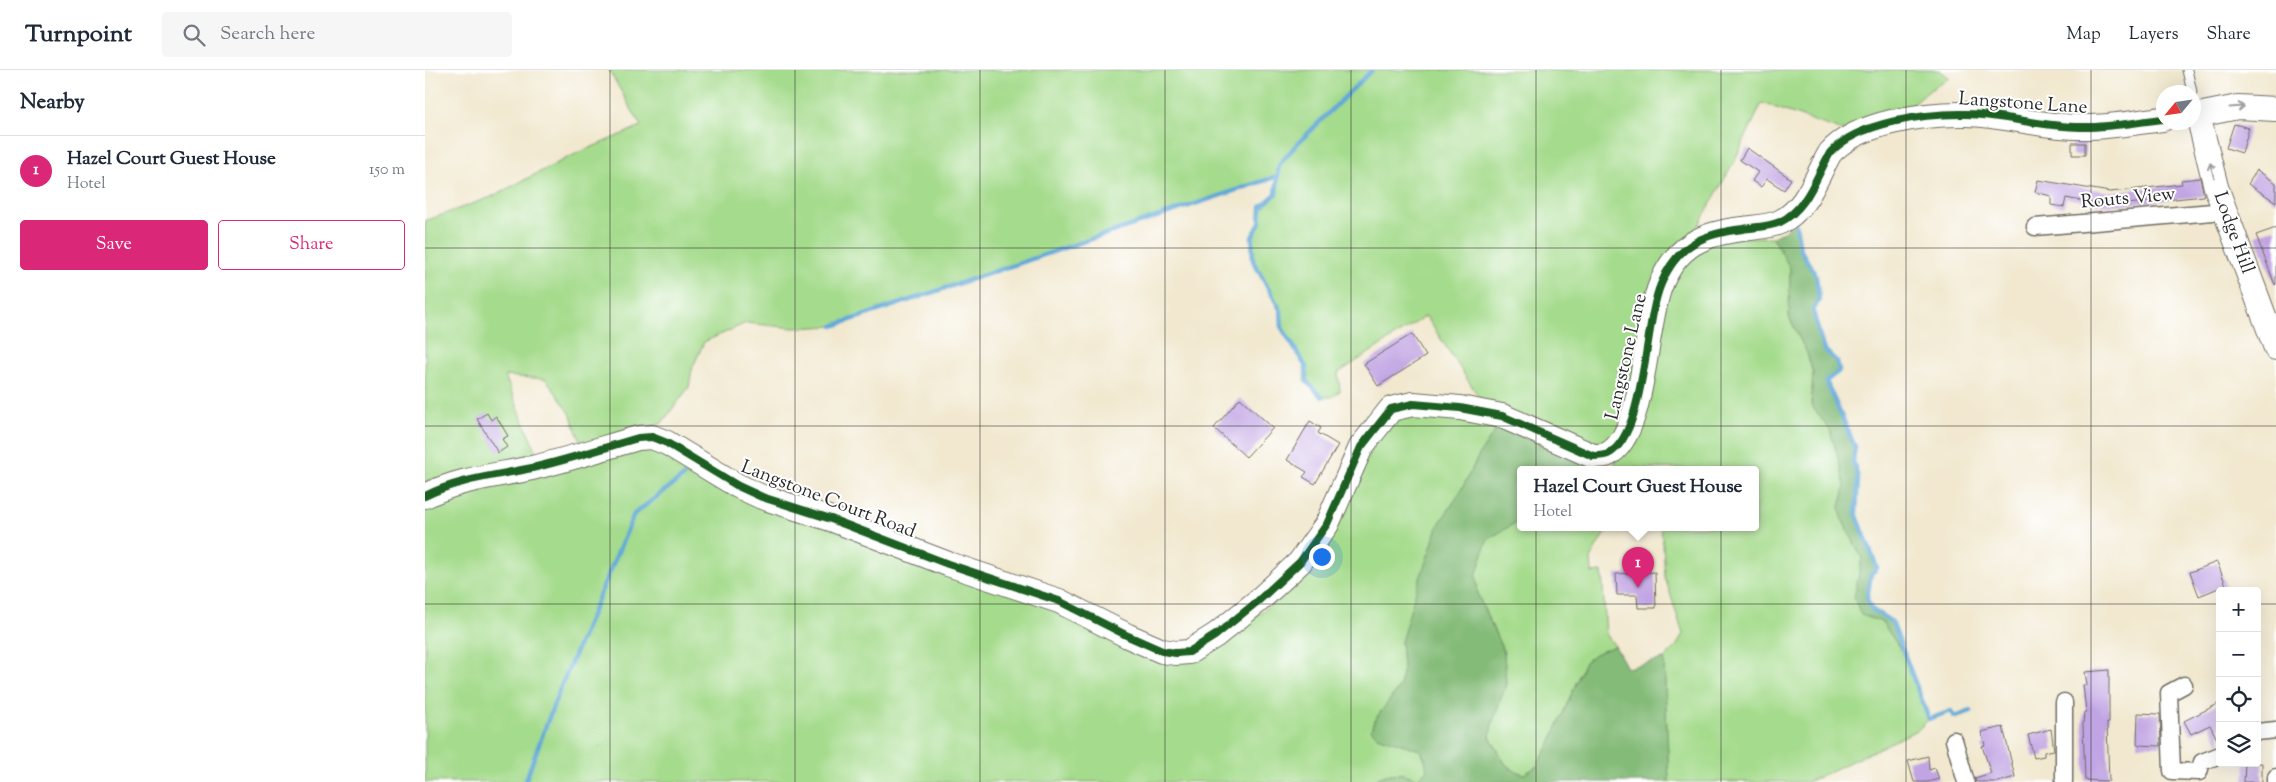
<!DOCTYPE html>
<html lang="en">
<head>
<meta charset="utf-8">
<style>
  :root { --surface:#fff; --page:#f6f6f7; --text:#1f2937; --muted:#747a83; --line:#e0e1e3; --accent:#db2777 }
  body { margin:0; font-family:"Sorts Mill Goudy",serif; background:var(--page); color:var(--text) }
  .controls { position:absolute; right:15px; bottom:15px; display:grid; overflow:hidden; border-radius:5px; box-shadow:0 5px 20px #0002 }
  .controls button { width:45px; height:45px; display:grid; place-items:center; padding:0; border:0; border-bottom:1px solid var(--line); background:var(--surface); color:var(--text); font:25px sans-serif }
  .compass { position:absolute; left:1731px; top:15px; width:45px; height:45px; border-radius:50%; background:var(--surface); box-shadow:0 5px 20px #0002; rotate:241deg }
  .you { position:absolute; left:896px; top:486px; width:18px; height:18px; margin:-12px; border:4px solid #fff; border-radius:50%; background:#1a73e8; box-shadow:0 0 0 8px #1a73e833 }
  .badge { display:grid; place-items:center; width:32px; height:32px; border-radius:50%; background:var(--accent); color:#fff; font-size:16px; font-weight:700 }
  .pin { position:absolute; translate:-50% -41px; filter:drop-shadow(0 1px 2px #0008) }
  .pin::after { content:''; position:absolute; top:26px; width:18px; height:15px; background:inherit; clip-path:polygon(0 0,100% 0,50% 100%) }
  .popup { position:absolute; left:1092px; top:396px; width:242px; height:65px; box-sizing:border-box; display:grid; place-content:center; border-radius:5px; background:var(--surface); filter:drop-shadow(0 1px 4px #0005); font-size:16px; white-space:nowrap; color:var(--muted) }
  .popup b { font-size:19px; color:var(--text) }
  .popup::after { content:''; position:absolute; left:50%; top:100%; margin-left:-10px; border:10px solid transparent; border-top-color:var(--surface) }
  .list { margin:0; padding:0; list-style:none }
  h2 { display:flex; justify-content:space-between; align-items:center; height:65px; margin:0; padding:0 20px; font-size:21px }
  h2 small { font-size:16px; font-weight:400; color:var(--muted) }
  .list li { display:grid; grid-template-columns:32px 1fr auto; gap:15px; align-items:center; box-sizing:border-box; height:70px; padding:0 20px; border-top:1px solid var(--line) }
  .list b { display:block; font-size:19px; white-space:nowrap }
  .list p { margin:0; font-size:16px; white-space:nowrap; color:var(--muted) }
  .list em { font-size:16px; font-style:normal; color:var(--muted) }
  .actions { display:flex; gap:10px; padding:15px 20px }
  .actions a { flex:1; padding:11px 0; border:1px solid var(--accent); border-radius:5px; text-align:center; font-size:18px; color:var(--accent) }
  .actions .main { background:var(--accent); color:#fff }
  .icon { flex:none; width:28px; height:28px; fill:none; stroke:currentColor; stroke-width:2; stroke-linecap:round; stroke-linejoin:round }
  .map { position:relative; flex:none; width:1851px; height:712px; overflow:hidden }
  header { display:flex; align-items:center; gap:30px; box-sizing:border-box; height:70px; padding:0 25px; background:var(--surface); border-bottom:1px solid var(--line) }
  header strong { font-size:24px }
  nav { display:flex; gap:28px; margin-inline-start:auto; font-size:18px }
  .search { width:350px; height:45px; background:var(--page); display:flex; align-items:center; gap:12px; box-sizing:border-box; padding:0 18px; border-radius:5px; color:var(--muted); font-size:19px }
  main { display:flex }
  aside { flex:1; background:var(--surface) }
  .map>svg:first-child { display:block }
  .green { fill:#a5db8c; stroke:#68835c }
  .forest { fill:#84bb78; stroke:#587352 }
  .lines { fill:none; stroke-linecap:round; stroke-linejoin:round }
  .stream { stroke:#62a9d8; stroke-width:4.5 }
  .building { fill:#c1a4e3 }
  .lane-casing { stroke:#706d64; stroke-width:11 }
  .street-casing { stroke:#706d64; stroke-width:19 }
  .secondary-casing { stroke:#706d64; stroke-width:26 }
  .lane { stroke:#fff; stroke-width:9 }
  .street { stroke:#fff; stroke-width:16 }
  .secondary { stroke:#fff; stroke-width:24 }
  .cycleway-casing { stroke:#fff; stroke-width:11 }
  .cycleway { stroke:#1b5e20; stroke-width:8 }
  .oneway { stroke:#a0a0a0 }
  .grid { fill:none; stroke:#2b2b2b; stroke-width:1; stroke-opacity:0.55 }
  .labels { text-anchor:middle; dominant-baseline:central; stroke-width:4; stroke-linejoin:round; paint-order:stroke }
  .street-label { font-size:19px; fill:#2b2b2b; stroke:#fff }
</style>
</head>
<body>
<header>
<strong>Turnpoint</strong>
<div class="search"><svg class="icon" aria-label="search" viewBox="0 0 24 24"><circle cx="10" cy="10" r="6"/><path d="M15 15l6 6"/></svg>Search here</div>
<nav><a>Map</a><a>Layers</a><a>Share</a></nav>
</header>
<main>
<aside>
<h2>Nearby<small></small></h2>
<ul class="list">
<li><span class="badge">1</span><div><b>Hazel Court Guest House</b><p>Hotel</p></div><em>150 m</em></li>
</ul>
<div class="actions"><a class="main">Save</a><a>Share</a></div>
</aside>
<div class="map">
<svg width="1851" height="712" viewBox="0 0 1851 712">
  <rect width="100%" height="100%" fill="#fff"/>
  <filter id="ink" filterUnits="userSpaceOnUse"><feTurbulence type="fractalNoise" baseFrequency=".02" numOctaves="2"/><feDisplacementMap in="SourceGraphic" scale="10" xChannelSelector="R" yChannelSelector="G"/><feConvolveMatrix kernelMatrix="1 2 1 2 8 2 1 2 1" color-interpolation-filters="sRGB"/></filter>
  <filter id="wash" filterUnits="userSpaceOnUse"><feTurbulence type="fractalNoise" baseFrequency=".0096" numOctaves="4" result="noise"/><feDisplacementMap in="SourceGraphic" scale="20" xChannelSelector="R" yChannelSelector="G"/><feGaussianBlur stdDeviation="1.12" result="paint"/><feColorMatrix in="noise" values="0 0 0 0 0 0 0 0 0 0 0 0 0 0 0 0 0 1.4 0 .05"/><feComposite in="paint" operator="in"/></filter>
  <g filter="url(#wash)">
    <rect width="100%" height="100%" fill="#f1e8cf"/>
    <path class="green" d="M184 0H1514L1525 8 1505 20 1477 44 1418 61 1337 33 1309 92 1272 158 1249 182 1190 369 1171 378 1061 338 1001 246 913 303 915 321 907 327H897L881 311V297L857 258 856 241 828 191 827 167 835 153 836 137 851 124 853 106 408 256 369 258 321 253 279 272 267 299 264 317 236 354 215 358 157 376 145 343 121 309 80 306 113 387 0 420V151L66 127 144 87 216 56Z
      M1348 167 1365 198 1364 247 1382 283 1388 304 1386 335 1405 360 1414 391 1421 417 1415 437 1417 449 1437 488 1434 506 1443 548 1457 551 1482 589 1486 605 1504 649 1494 659 1383 712H1244L1239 589 1251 577 1258 564 1240 507 1238 474 1236 460 1233 457H1330V399L1187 398 1201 376 1250 198 1292 168Z
      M991 341 1076 352C1030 419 1005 497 976 572L978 597 975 616 949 651 946 660 952 666 995 680 1000 689 1002 700 992 709C978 701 960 702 947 712H0V434L229 372 629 534 644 550 714 581 775 584 869 519 902 478 931 411 960 353Z
      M1095 450 1096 457H1183L1166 487 1167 503 1177 502 1181 564 1190 576 1170 584 1160 592 1124 676 1111 697 1099 704 1090 701 1081 695 1065 667 1067 654 1081 614 1079 583 1053 525 1051 506 1062 470Z"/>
    <path class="forest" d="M1371 154 1375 179 1391 206 1394 229 1388 242 1398 278 1412 292 1414 301 1401 311 1430 377 1428 391 1433 408 1431 443 1452 498 1446 504 1442 529 1446 539 1467 552 1482 589 1457 552 1436 545 1429 528 1437 488 1417 449 1415 437 1420 417 1414 391 1405 360 1386 335 1388 303 1382 283 1364 247 1365 198 1348 167Z
      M1076 352 1165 392 1157 399H1096L1095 450 1062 470 1051 506 1053 525 1079 583 1081 614 1067 654 1065 667 1081 695 1090 701 1099 704 1111 697 1124 676 1160 592 1170 584 1190 576 1202 598 1239 589 1244 712H947C960 702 978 701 992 709L1002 700 1000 689 995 680 952 666 946 660 949 651 975 616 978 597 976 572 992 517 1014 454 1034 424 1055 383Z"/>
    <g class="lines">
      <path class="stream" d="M1371 154 1375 179 1391 206 1394 229 1388 241 1398 278 1412 292 1414 301 1401 311 1430 377 1428 391 1433 408 1431 443 1452 498 1446 504 1442 529 1446 539 1467 552 1504 649 1526 641 1530 647 1546 641
        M408 256 853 106
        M897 327 881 311V297L857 258 856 241 828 191 827 167 835 153 836 137 851 124 854 95 871 75 947 0
        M100 712 132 626 209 444 259 406"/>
    </g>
    <g id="blocks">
      <path class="building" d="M1809 54 1824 58 1817 83 1801 78Z
        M1647 73H1660V85H1647Z
        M1322 78 1366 109 1359 120 1342 109 1336 117 1327 111 1333 102 1315 90Z
        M1832 100 1851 113V132L1823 114Z
        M1775 108 1779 126 1682 136 1641 128 1639 137 1626 135V126L1610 122 1613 110 1685 122 1757 114 1756 110Z
        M1851 158V214L1850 215 1831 165Z
        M987 264 1001 286 953 316 939 294Z
        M815 328 848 358 821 387 789 358Z
        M62 343 66 350 71 346 83 366 77 369 82 377 73 383 52 349Z
        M885 351 896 358 893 363 913 375 890 414 878 407 882 402 862 390Z
        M1792 492 1801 515 1774 526 1765 502Z
        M1230 502 1231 538H1213L1212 525H1192L1191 504Z
        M1684 600V653H1682L1684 711 1660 710 1658 654 1659 642H1661L1658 615H1662L1660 602Z
        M1795 633V675L1785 655 1766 664 1759 651Z
        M1713 643 1735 644 1736 676 1712 675Z
        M1578 657 1590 707 1573 712H1551L1550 708 1566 703 1557 676 1560 675 1556 662Z
        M1626 659 1629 680 1619 682V686L1609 688 1603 665Z
        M1503 686 1504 700 1510 698 1514 709 1502 712H1489L1483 691Z
        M1820 693H1837V712H1819Z"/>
    </g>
  </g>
  <g filter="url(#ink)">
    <use href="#blocks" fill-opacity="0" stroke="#706d64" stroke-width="1"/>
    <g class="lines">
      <defs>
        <path id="lane" d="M1762 0 1767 22"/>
        <path id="street" d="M1610 157 1800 141
          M1759 615 1744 623 1747 701 1774 702 1777 692 1795 685
          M1832 662 1851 660
          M1529 670 1541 712
          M1639 712V632
          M1851 712V707"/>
        <path id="secondary" d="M1773 45 1791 117 1851 278
          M1768 46 1813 37 1851 39
          M0 426C33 409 70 406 107 398 142 390 178 378 213 368L227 367 242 373 313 416 337 427 406 449 523 494 634 531 703 566 737 581 751 583 764 582 791 565 833 531 875 492 902 454 936 377 966 339 988 334 1035 338 1077 346 1168 386C1173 386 1179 386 1183 384 1221 364 1219 253 1236 214 1252 175 1279 163 1318 159 1330 157 1344 157 1355 152 1382 139 1391 107 1405 83 1432 52 1502 43 1542 44 1580 45 1617 57 1655 57 1682 58 1711 52 1738 49"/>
      </defs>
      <use href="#lane" class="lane-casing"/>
      <use href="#street" class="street-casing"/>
      <use href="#secondary" class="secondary-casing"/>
      <use href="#lane" class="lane"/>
      <use href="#street" class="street"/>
      <use href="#secondary" class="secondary"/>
      <defs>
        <path id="cycleway" d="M0 426C33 409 70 406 107 398 142 390 178 378 213 368L227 367 242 373 313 416 337 427 406 449 523 494 634 531 703 566 737 581 751 583 764 582 791 565 833 531 875 492 902 454 936 377 966 339 988 334 1035 338 1077 346 1168 386C1173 386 1179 386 1183 384 1221 364 1219 253 1236 214 1252 175 1279 163 1318 159 1330 157 1344 157 1355 152 1382 139 1391 107 1405 83 1432 52 1502 43 1542 44 1580 45 1617 57 1655 57 1682 58 1711 52 1738 49"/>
      </defs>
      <use href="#cycleway" class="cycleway-casing"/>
      <use href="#cycleway" class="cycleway"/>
    </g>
    <defs><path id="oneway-shaft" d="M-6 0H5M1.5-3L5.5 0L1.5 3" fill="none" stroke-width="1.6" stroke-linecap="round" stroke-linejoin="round" transform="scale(1.25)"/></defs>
    <g class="oneway">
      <use href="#oneway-shaft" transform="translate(1812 37) rotate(-4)"/>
      <use href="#oneway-shaft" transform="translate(1787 100) rotate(-105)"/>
    </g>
  </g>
  <path class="grid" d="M185 0V712M370 0V712M555 0V712M740 0V712M926 0V712M1111 0V712M1296 0V712M1481 0V712M1666 0V712M0 178H1851M0 356H1851M0 534H1795M1832 534H1851"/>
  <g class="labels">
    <g class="street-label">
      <text transform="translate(1598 34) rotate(4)">Langstone Lane</text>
      <text transform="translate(1703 129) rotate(-5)">Routs View</text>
      <text transform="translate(1808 163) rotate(70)">Lodge Hill</text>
      <text transform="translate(1202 287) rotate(-77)">Langstone Lane</text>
      <text transform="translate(403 430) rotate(21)">Langstone Court Road</text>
    </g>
  </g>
</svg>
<div class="controls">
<button>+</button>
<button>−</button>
<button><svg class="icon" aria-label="locate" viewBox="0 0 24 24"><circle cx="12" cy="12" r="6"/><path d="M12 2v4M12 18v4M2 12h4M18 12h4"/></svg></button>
<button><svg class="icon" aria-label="layers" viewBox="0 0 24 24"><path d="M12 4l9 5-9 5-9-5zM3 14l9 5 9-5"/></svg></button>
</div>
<svg class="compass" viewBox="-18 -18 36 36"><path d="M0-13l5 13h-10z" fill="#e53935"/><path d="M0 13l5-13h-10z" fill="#747a83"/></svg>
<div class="you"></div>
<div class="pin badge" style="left:1213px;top:518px">1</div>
<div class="popup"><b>Hazel Court Guest House</b>Hotel</div>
</div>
</main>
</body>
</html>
